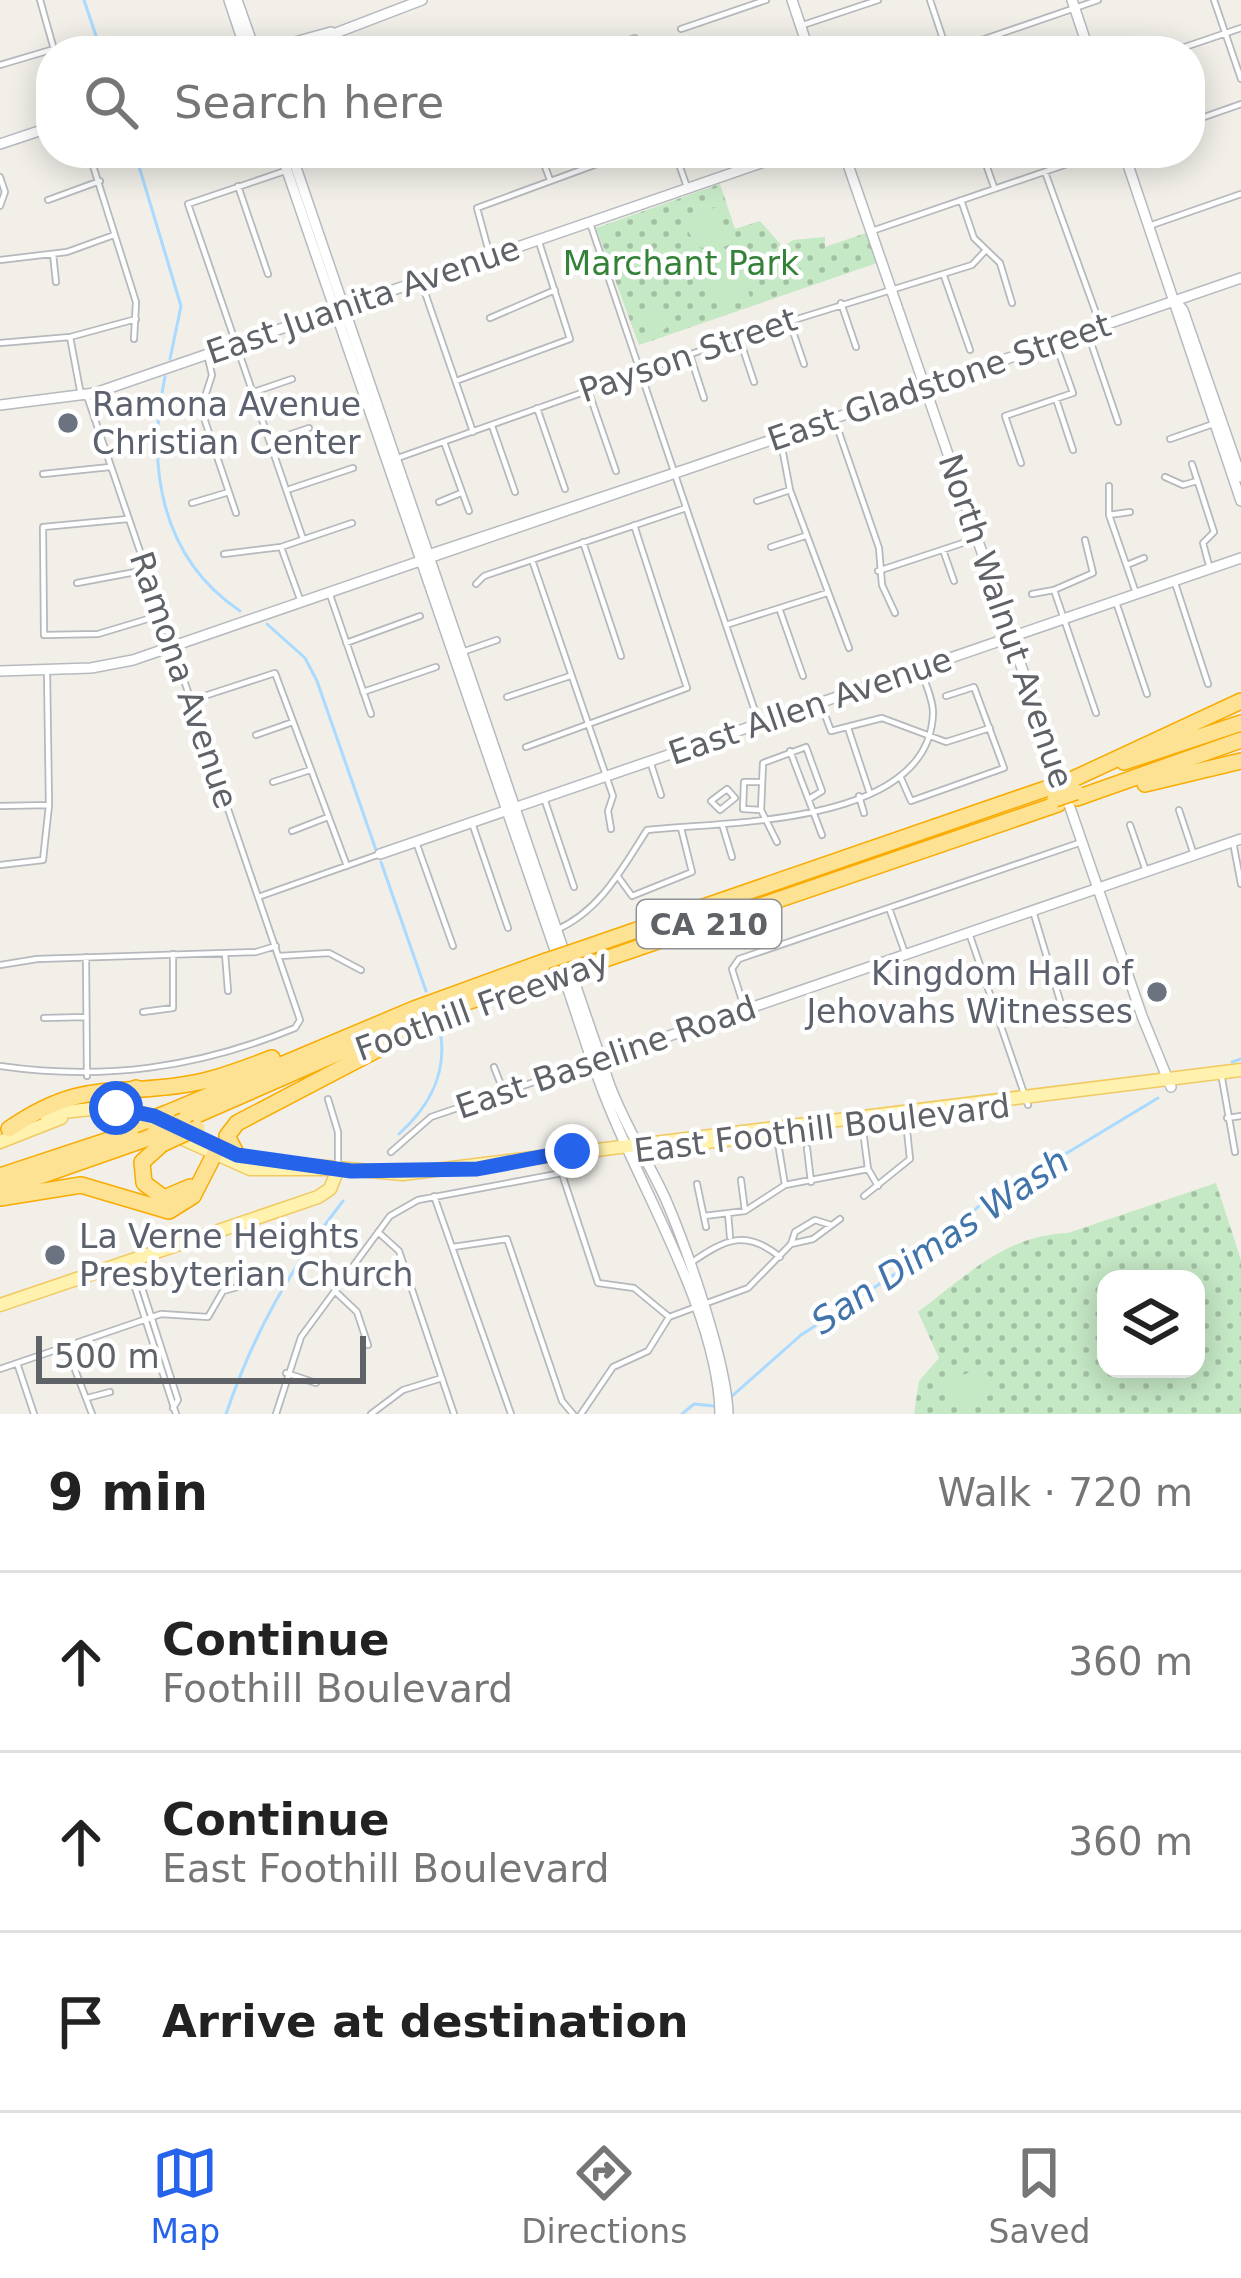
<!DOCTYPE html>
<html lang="en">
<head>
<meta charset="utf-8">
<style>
  :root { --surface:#fff; --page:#f2f2f2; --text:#222; --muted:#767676; --line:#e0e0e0; --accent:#2563eb }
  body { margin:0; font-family:"DejaVu Sans",sans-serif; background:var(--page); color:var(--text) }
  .controls { position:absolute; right:36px; bottom:36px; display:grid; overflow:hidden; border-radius:24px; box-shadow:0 6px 30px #0003 }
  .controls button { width:108px; height:108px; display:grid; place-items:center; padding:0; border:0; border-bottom:3px solid var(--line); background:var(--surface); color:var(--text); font:60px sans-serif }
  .scale { position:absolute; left:36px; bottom:30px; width:330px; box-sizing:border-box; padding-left:12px; border:6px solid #5f6368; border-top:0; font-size:33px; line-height:42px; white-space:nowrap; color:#5f6368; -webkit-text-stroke:9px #fff; paint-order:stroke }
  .stop { position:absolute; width:36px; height:36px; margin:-27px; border:9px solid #2563eb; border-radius:50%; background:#fff }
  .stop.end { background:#2563eb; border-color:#fff; box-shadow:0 3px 12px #0008 }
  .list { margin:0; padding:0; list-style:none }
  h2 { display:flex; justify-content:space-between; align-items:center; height:156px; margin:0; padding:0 48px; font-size:51px }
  h2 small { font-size:39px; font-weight:400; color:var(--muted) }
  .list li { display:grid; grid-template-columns:78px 1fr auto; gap:36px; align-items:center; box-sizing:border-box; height:180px; padding:0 48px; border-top:3px solid var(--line) }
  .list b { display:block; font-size:45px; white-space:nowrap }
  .list p { margin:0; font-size:39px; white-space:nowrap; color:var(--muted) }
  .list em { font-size:39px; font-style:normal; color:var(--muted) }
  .icon { flex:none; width:66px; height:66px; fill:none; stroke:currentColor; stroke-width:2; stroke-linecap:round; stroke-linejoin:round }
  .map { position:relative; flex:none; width:1241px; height:1414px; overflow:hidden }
  .search { position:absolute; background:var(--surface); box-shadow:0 6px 30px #0003; left:36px; right:36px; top:36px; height:132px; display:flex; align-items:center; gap:30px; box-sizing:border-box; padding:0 42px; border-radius:48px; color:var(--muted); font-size:45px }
  .sheet { height:696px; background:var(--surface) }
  nav { display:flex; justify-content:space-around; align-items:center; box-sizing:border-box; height:168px; border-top:3px solid var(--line); background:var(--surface); font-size:33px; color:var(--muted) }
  nav a { display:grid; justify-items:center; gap:6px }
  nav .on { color:var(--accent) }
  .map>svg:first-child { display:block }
  .grass { fill:url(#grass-dots); fill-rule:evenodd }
  .pitch { fill:#c5e8c5 }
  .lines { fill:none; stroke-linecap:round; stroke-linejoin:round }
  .stream { stroke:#aadaff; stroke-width:3 }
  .street-casing { stroke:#b5b8bc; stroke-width:8 }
  .secondary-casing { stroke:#b6babf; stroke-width:12 }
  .primary-casing { stroke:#f2c960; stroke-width:15 }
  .highway-casing { stroke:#f9ab00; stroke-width:18 }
  .street { stroke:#fff; stroke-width:4.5 }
  .secondary { stroke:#fff; stroke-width:9 }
  .primary { stroke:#fff2af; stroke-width:12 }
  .highway { stroke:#fde293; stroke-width:15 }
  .highway-bridge-casing { stroke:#f9ab00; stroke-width:18; stroke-linecap:butt }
  .highway-bridge { stroke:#fde293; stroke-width:15 }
  .route { stroke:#2563eb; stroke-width:15 }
  .worship-dot { fill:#6b7280; stroke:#fff; stroke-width:4.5 }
  .labels { text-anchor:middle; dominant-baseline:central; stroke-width:9; stroke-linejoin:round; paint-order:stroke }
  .shield { fill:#fff; stroke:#8f9295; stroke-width:3 }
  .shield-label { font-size:30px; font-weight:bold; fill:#5f6368 }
  .park-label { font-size:33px; fill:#348238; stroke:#fff }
  .street-label { font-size:33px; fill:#5f6368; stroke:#fff }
  .worship-label { font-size:33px; fill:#5b616d; stroke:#fff; text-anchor:start }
  .water-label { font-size:36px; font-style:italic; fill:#4174aa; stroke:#fff }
</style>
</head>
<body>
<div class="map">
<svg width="1241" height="1414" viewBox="0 0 1241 1414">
  <defs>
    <pattern id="grass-dots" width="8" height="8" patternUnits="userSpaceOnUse" patternTransform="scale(3)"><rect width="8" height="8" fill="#c5e8c5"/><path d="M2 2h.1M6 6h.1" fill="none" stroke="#a3c0a4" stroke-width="1.8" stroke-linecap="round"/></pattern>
  </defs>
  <rect width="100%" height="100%" fill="#f1efe8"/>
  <path class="grass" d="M720 184 735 229 760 221 783 247 793 240 825 237V247L866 233 877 263 639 345 596 228Z
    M1216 1183 1241 1260V1414H914L919 1381 939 1358 918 1312C966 1276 1006 1235 1068 1233ZM1106 1279H1196V1369H1106Z"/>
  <path class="pitch" d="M717 207 731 244 716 250 698 247 680 219Z
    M731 258 739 262 750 297 727 303 702 290 695 269Z
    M641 319a14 14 0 1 1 28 0a14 14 0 1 1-28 0Z
    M981 1368 997 1384 994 1394 961 1405 951 1403 947 1393 952 1379Z"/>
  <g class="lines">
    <path class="stream" d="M84 0 101 51
      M135 153 181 306 170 359
      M165 377C146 465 160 557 240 611
      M267 624 305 658 317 681 376 850
      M381 862 426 991
      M1232 1062 1241 1059
      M399 1134C430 1106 448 1073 440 1030
      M731 1397 801 1335 929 1252 979 1206 1158 1098
      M226 1414C254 1332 290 1269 343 1201
      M682 1414 694 1404 714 1406"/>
    <defs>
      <path id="street" d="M40 0 53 46
        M930 0 947 51
        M1214 0 1241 79
        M803 25 878 0
        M681 29 766 0
        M597 51 635 38 640 51
        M950 51 1098 0
        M1173 51 1241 28
        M0 65 54 49
        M1190 122 1241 104
        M89 153 136 302 134 339
        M540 153 550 180
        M675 153 687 187
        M982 153 994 187
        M848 163 876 153
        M285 171 188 204 303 539
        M1045 172 1100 324
        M0 177 5 192 0 206
        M238 186 268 274
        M48 200 100 181
        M961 200 974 238 1000 263 1012 303
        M590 223 759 723
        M1149 226 1241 194
        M872 231 1099 153
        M53 254 56 282
        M490 256 477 208 627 153
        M0 260 67 252 114 235
        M944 276 970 350
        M422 284 473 432
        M841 303 856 347
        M490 318 555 290
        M789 320 804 364
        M1087 331 1118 422
        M739 337 754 382
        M0 343 70 337 136 319
        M207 354 212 375 201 409 236 513
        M690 355 704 398
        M456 381 570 339 538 239
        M588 390 616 471
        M254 392 292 379
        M1056 399 1073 450
        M537 408 565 489
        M834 418 879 548 882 585 895 613
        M492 426 515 492
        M780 437 790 490 849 648
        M1170 439 1216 423
        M271 441 309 428
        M444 442 469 511
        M395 459 739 337 972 265 986 250
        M1021 463 1005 416 1073 393 1055 342
        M1192 464 1214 532 1203 543 1210 569
        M43 474 110 467
        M1165 477 1183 485 1197 481
        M1109 486V515L1136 593
        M290 489 353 468
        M757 501 790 490
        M439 502 461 493
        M192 503 229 492
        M1109 515 1130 512
        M128 519 43 527 44 635 98 634 161 615
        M1085 540 1093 573 1054 590 1096 713
        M583 542 621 656
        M281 547 301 602
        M771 547 805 536
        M943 550 954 581
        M224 554 281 547 352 523
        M532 560 613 796 608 811 611 829
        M1127 565 1144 558
        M878 571 975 539
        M1174 580 1208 684
        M77 583 146 570
        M476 584 484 576 686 508
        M329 592 371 714
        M1032 594 1054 590
        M1117 605 1147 694
        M779 608 803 676
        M726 625 827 593
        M346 643 420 616
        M465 651 497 640
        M363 692 436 667
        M507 697 570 676
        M192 700 275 673 347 866
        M825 715 831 731 882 718 946 742 990 728
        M848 728 869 791
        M256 735 293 722
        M526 747 687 688 634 525
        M790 751 822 835
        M650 761 661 795
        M900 776 911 801 1004 768 974 687 946 696
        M273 782 310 770
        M759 782H744L743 809 761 810
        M727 789 735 798 720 810 711 801Z
        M859 796 864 813
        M544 798 574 887
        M0 806 49 805
        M1179 810 1194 855
        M472 823 508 928
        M722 824 732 857
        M1130 825 1146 871
        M292 831 328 817
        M416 842 453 946
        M777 842 761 810 763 763 806 747 822 791 809 799
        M1233 842 1241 884
        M0 865 43 860 49 805 47 671
        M619 878 632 896 692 872 681 828
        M261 896 380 854
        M889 908 905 953
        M1033 911 1067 1024
        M556 930C600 911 622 869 647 830 724 821 930 827 933 713 933 699 925 682 920 669
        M969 933 1028 1105
        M225 953 228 991
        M279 956 329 953 361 970
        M86 957 87 1076
        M0 965 37 959 256 952 276 946
        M745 1010 732 969 739 959 1082 842
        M143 1012 173 1008V954
        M44 1018 86 1017
        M0 1066C104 1081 197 1068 295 1028L300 1020 88 399 80 390 70 337
        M494 1067 503 1090
        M1221 1073 1235 1152
        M328 1099 338 1132V1164
        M1227 1118 1241 1116
        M777 1137 785 1185
        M864 1138 868 1169 878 1186
        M807 1148 811 1182
        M391 1152 431 1117 593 1062
        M558 1162 598 1283 634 1288 668 1316
        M741 1180 745 1211
        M697 1184 706 1227
        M434 1196 511 1414
        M864 1196 910 1159 905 1112
        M728 1213 730 1237
        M704 1216 745 1211 785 1185 868 1169
        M378 1232 399 1251 454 1414
        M791 1244 795 1232 815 1220 831 1225
        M453 1247 507 1239 562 1401 573 1414
        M133 1260 178 1400 173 1408
        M692 1262C726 1239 746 1229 780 1257
        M128 1266 176 1414
        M336 1292 357 1312 368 1345
        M707 1303 748 1288 791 1244 813 1239 840 1219
        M66 1346 92 1414
        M17 1363 34 1414
        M0 1369 161 1314 208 1317 223 1291 249 1284
        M286 1373 316 1383
        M87 1398 110 1392
        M276 1414 301 1337 390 1216 418 1200 562 1173
        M371 1414 403 1390 442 1378
        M581 1414 613 1367 648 1351 669 1317 696 1307"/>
      <path id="secondary" d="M229 0 246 51
        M237 0 255 51
        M792 0 809 51
        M1072 0 1089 51
        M262 51 331 32
        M289 51 422 0
        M0 144 51 127
        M281 153 558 959
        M291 153 609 1083C624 1125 648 1160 666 1200 687 1249 727 1363 728 1414
        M844 153 1142 1016 1171 1087
        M1124 153 1241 501
        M1175 301 1183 310 1241 477
        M0 405 95 393 790 153
        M428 555 702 464
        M0 671 91 668 133 660 1241 278
        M380 854 1241 558
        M563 975C581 1026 596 1080 619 1130 654 1211 719 1325 720 1414
        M599 1060 1241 839"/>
      <path id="primary" d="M45 1114 110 1107 155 1116
        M184 1130 217 1149 260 1161 403 1174 1241 1070
        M174 1135 250 1169H337
        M0 1142 61 1118
        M706 1142 799 1132
        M0 1305 318 1197 330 1189 338 1169"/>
      <path id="highway" d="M1124 762 1241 723
        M1071 780 1241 701
        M1145 784 1241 761
        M1077 798 1241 740
        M576 951 1051 787
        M582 967 1058 804
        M167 1113 414 1009 546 961
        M115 1116 119 1095 136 1088
        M183 1121 407 1023 550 973
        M9 1129C87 1075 118 1099 199 1082 223 1077 248 1067 272 1058
        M162 1144 142 1162 144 1183 164 1198 190 1187
        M237 1155 227 1136 237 1123 384 1046 399 1032
        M0 1176 145 1128
        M3 1189 160 1134
        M0 1198 81 1185 169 1211 193 1196 217 1149"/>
    </defs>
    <use href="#street" class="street-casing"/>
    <use href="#secondary" class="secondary-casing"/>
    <use href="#primary" class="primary-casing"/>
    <use href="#highway" class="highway-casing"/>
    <use href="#street" class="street"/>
    <use href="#secondary" class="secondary"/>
    <use href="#primary" class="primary"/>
    <use href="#highway" class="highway"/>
    <defs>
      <path id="highway-bridge" d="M1051 787 1071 780
        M1055 799 1076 792
        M546 961 576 951
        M552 978 582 967
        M135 1125 167 1113
        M155 1132 183 1121
        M162 1144 197 1128"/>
    </defs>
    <use href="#highway-bridge" class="highway-bridge-casing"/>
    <use href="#highway-bridge" class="highway-bridge"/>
  </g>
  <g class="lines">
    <path class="route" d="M116 1108 154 1116 237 1155 351 1171 477 1169 572 1151"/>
  </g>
  <g class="worship-dot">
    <circle cx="68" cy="423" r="12"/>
    <circle cx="1157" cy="992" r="12"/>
    <circle cx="55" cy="1255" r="12"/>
  </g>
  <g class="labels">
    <rect class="shield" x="637" y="900" width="144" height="48" rx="9"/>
    <g class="shield-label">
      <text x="709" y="924">CA 210</text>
    </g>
    <g class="park-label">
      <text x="681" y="263">Marchant Park</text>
    </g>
    <g class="street-label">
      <text transform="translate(363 300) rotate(-19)">East Juanita Avenue</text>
      <text transform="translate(688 355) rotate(-19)">Payson Street</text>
      <text transform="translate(939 382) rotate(-19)">East Gladstone Street</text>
      <text transform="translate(1006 621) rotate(71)">North Walnut Avenue</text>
      <text transform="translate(184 680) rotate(71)">Ramona Avenue</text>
      <text transform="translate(810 706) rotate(-19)">East Allen Avenue</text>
      <text transform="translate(482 1005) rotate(-20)">Foothill Freeway</text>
      <text transform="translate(606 1057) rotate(-19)">East Baseline Road</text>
      <text transform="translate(822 1128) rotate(-7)">East Foothill Boulevard</text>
    </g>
    <g class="worship-label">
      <text x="92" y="404">Ramona Avenue<tspan x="92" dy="38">Christian Center</tspan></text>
      <text x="1133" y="973" text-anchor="end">Kingdom Hall of<tspan x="1133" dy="38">Jehovahs Witnesses</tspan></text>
      <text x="79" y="1236">La Verne Heights<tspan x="79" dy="38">Presbyterian Church</tspan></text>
    </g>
    <g class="water-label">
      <text transform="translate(940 1241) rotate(-34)">San Dimas Wash</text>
    </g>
  </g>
</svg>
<div class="controls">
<button><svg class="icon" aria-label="layers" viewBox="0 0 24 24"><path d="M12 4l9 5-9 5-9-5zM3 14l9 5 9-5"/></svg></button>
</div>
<div class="scale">500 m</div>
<div class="stop" style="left:116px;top:1108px"></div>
<div class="stop end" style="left:572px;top:1151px"></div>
<div class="search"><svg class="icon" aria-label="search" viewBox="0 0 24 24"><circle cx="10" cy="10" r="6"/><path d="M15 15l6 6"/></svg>Search here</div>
</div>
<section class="sheet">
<h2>9 min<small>Walk · 720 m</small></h2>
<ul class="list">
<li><svg class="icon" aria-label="ahead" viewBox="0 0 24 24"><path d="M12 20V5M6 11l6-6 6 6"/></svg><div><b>Continue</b><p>Foothill Boulevard</p></div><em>360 m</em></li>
<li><svg class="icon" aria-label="ahead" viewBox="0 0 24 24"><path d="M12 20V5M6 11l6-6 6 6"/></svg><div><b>Continue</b><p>East Foothill Boulevard</p></div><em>360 m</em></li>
<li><svg class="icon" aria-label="arrive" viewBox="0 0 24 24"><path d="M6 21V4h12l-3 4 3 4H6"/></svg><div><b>Arrive at destination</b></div></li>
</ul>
</section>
<nav>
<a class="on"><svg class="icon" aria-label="map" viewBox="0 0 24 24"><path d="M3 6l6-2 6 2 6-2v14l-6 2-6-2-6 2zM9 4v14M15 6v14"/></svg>Map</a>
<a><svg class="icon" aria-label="directions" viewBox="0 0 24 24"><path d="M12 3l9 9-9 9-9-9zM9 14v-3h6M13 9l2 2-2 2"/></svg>Directions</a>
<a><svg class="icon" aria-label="saved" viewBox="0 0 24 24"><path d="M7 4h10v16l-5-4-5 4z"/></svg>Saved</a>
</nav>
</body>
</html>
